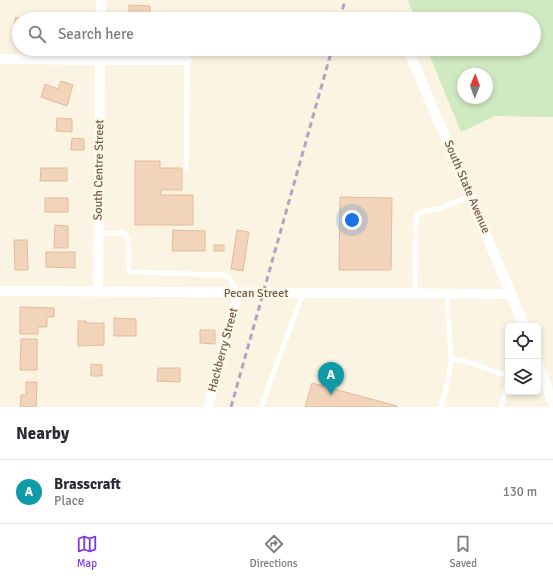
<!DOCTYPE html>
<html lang="en">
<head>
<meta charset="utf-8">
<style>
  :root { --surface:#fff; --page:#f2f2f3; --text:#2b2b33; --muted:#7c7c81; --line:#e1e1e2; --accent:#7c3aed }
  body { margin:0; font-family:Signika,sans-serif; background:var(--page); color:var(--text) }
  .controls { position:absolute; right:12px; bottom:12px; display:grid; overflow:hidden; border-radius:6px; box-shadow:0 2px 6px #0003 }
  .controls button { width:36px; height:36px; display:grid; place-items:center; padding:0; border:0; border-bottom:1px solid var(--line); background:var(--surface); color:var(--text); font:20px sans-serif }
  .compass { position:absolute; left:457px; top:68px; width:36px; height:36px; border-radius:50%; background:var(--surface); box-shadow:0 2px 6px #0003; rotate:1deg }
  .you { position:absolute; left:352px; top:220px; width:14px; height:14px; margin:-10px; border:3px solid #fff; border-radius:50%; background:#1a73e8; box-shadow:0 0 0 6px #1a73e833 }
  .badge { display:grid; place-items:center; width:26px; height:26px; border-radius:50%; background:var(--accent); color:#fff; font-size:13px; font-weight:700 }
  .pin { position:absolute; translate:-50% -33px; filter:drop-shadow(0 1px 2px #0008) }
  .pin::after { content:''; position:absolute; top:21px; width:14px; height:12px; background:inherit; clip-path:polygon(0 0,100% 0,50% 100%) }
  .list { margin:0; padding:0; list-style:none }
  h2 { display:flex; justify-content:space-between; align-items:center; height:52px; margin:0; padding:0 16px; font-size:17px }
  h2 small { font-size:13px; font-weight:400; color:var(--muted) }
  .list li { display:grid; grid-template-columns:26px 1fr auto; gap:12px; align-items:center; box-sizing:border-box; height:64px; padding:0 16px; border-top:1px solid var(--line) }
  .list b { display:block; font-size:15px; white-space:nowrap }
  .list p { margin:0; font-size:13px; white-space:nowrap; color:var(--muted) }
  .list em { font-size:13px; font-style:normal; color:var(--muted) }
  .icon { flex:none; width:22px; height:22px; fill:none; stroke:currentColor; stroke-width:2; stroke-linecap:round; stroke-linejoin:round }
  .map { position:relative; flex:none; width:553px; height:407px; overflow:hidden }
  .search { position:absolute; background:var(--surface); box-shadow:0 2px 6px #0003; left:12px; right:12px; top:12px; height:44px; display:flex; align-items:center; gap:10px; box-sizing:border-box; padding:0 14px; border-radius:22px; color:var(--muted); font-size:15px }
  .sheet { height:116px; background:var(--surface) }
  nav { display:flex; justify-content:space-around; align-items:center; box-sizing:border-box; height:56px; border-top:1px solid var(--line); background:var(--surface); font-size:11px; color:var(--muted) }
  nav a { display:grid; justify-items:center; gap:2px }
  nav .on { color:var(--accent) }
  .map>svg:first-child { display:block }
  .green { fill:#cfe9c1; fill-rule:evenodd }
  .building { fill:#f1d4ba; stroke:#e4bb9a }
  .lines { fill:none; stroke-linecap:round; stroke-linejoin:round }
  .service { stroke:#fff; stroke-width:5 }
  .minor { stroke:#fff; stroke-width:10 }
  .rail { stroke:#b7a1c5; stroke-width:3; stroke-dasharray:6 4; stroke-linecap:butt }
  .labels { text-anchor:middle; dominant-baseline:central; stroke-width:3.5; stroke-linejoin:round; paint-order:stroke }
  .street-label { font-size:12px; fill:#745b49; stroke:#fff8e8 }
</style>
</head>
<body>
<div class="map">
<svg width="553" height="407" viewBox="0 0 553 407">
  <rect width="100%" height="100%" fill="#fcf4e2"/>
  <path class="green" d="M408 0H553V117L495 116 461 132 427 49H534V19H415ZM463 74H487V98H463Z"/>
  <path class="building" d="M129 5 150 6V17H143V19H129Z
    M15 18H30V19H19V40H15Z
    M61 81 73 85 67 106 41 97 45 84 58 89Z
    M57 118 72 119V132L56 131Z
    M72 138 84 139V150H71Z
    M135 161H160V168H182V190H161V195H193V225H135Z
    M41 168H67V181H40Z
    M340 197 392 198 391 270H339Z
    M45 198H68V212H45Z
    M55 225 68 226V248H54Z
    M173 230 205 231V251H172Z
    M237 230 249 232 243 271 231 269Z
    M14 240H27L28 270H15Z
    M214 245H224V251H214Z
    M46 252H75V268L46 267Z
    M20 307 54 308V317H47V327H38V334H20Z
    M114 318 136 319V336H114Z
    M78 321H86V323H104V345L78 346Z
    M200 330H215V344L200 343Z
    M21 339H37V370H20Z
    M91 364 102 365V376H91Z
    M158 368H180V382L157 381Z
    M26 382H37L36 407H20L21 395H26Z
    M312 383 397 406 396 407H305Z"/>
  <g class="lines">
    <path class="service" d="M186 170 187 80V60
      M98 233H124L128 239 129 272 224 275 230 279 238 293
      M415 293 416 221 417 215 424 211 438 209 470 196
      M447 294 451 358 468 362 508 376
      M261 407 303 293
      M441 407 449 376 451 358
      M501 407 508 379"/>
    <path class="minor" d="M101 19V0
      M408 49 511 294 524 326
      M0 59 100 60H187
      M0 291 511 294
      M98 292 100 49
      M538 363 553 403
      M208 407 238 293"/>
    <path class="rail" d="M340 19 345 0
      M231 407 332 49"/>
  </g>
  <g class="labels">
    <g class="street-label">
      <text transform="translate(99 170) rotate(-89)">South Centre Street</text>
      <text transform="translate(467 187) rotate(67)">South State Avenue</text>
      <text x="256" y="293">Pecan Street</text>
      <text transform="translate(223 350) rotate(-75)">Hackberry Street</text>
    </g>
  </g>
</svg>
<div class="controls">
<button><svg class="icon" aria-label="locate" viewBox="0 0 24 24"><circle cx="12" cy="12" r="6"/><path d="M12 2v4M12 18v4M2 12h4M18 12h4"/></svg></button>
<button><svg class="icon" aria-label="layers" viewBox="0 0 24 24"><path d="M12 4l9 5-9 5-9-5zM3 14l9 5 9-5"/></svg></button>
</div>
<svg class="compass" viewBox="-18 -18 36 36"><path d="M0-13l5 13h-10z" fill="#e53935"/><path d="M0 13l5-13h-10z" fill="#7c7c81"/></svg>
<div class="you"></div>
<div class="pin badge" style="left:331px;top:395px;background:#0f9aa8">A</div>
<div class="search"><svg class="icon" aria-label="search" viewBox="0 0 24 24"><circle cx="10" cy="10" r="6"/><path d="M15 15l6 6"/></svg>Search here</div>
</div>
<section class="sheet">
<h2>Nearby<small></small></h2>
<ul class="list">
<li><span class="badge" style="background:#0f9aa8">A</span><div><b>Brasscraft</b><p>Place</p></div><em>130 m</em></li>
</ul>
</section>
<nav>
<a class="on"><svg class="icon" aria-label="map" viewBox="0 0 24 24"><path d="M3 6l6-2 6 2 6-2v14l-6 2-6-2-6 2zM9 4v14M15 6v14"/></svg>Map</a>
<a><svg class="icon" aria-label="directions" viewBox="0 0 24 24"><path d="M12 3l9 9-9 9-9-9zM9 14v-3h6M13 9l2 2-2 2"/></svg>Directions</a>
<a><svg class="icon" aria-label="saved" viewBox="0 0 24 24"><path d="M7 4h10v16l-5-4-5 4z"/></svg>Saved</a>
</nav>
</body>
</html>
